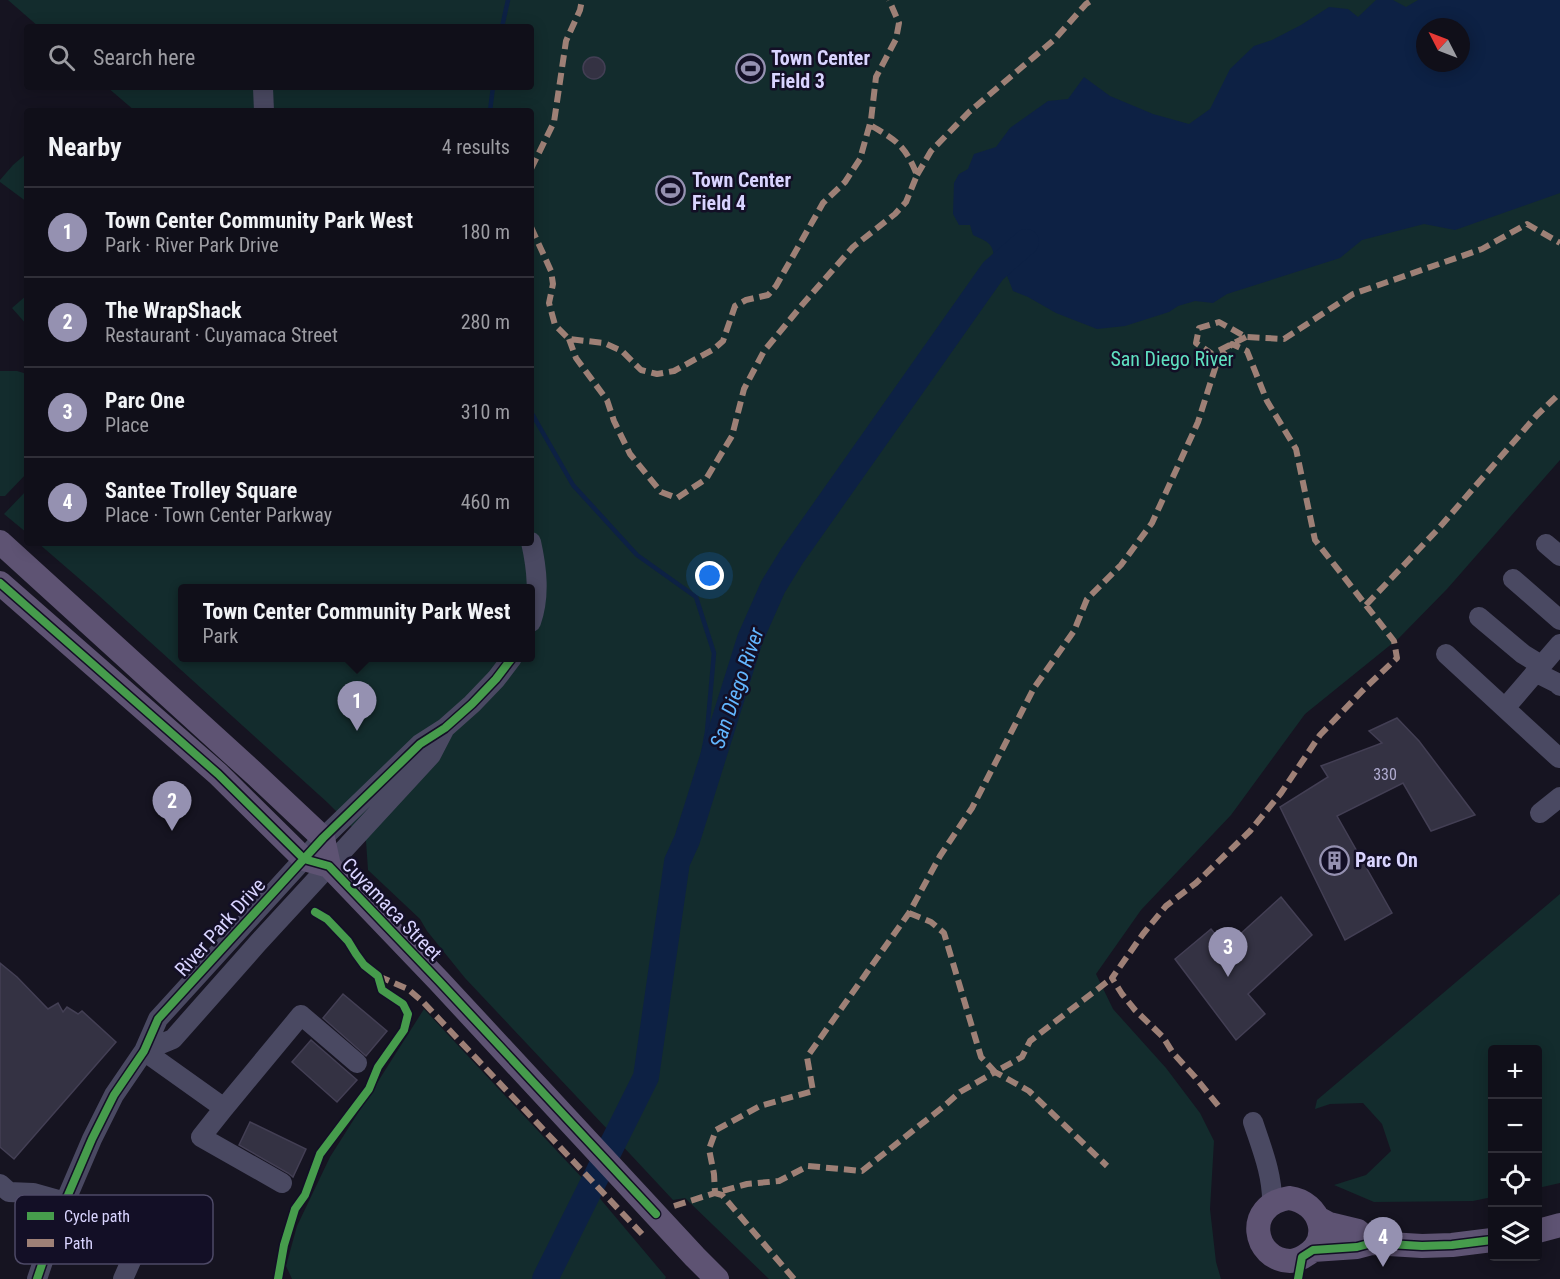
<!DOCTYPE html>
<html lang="en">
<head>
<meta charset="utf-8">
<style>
  :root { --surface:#100f19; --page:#191822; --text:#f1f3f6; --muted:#9c9ca2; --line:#302f38; --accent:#9591b1 }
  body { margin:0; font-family:"Roboto Condensed",sans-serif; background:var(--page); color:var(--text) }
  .controls { position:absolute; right:18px; bottom:18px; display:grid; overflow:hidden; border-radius:6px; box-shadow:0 3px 15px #0003 }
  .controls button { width:54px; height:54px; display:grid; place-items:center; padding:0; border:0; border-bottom:2px solid var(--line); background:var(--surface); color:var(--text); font:30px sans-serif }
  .compass { position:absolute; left:1416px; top:18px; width:54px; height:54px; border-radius:50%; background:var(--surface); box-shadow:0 3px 15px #0003; rotate:312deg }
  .you { position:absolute; left:710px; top:576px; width:21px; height:21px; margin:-15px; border:4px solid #fff; border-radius:50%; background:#1a73e8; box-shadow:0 0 0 9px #1a73e833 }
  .badge { display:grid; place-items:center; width:39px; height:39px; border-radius:50%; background:var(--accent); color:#fff; font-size:20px; font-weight:700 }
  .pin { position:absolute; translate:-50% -50px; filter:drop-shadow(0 2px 3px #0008) }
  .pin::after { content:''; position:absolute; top:32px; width:21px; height:18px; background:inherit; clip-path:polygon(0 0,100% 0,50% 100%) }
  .popup { position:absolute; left:178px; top:584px; width:357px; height:78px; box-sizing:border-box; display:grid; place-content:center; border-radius:6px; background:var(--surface); filter:drop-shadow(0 2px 4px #0005); font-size:20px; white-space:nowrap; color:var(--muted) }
  .popup b { font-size:22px; color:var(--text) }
  .popup::after { content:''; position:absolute; left:50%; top:100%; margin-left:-12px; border:12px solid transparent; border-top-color:var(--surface) }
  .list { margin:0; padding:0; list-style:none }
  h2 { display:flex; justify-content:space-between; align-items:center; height:78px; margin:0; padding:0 24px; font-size:26px }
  h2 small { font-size:20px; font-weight:400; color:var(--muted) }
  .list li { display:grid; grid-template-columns:39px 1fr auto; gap:18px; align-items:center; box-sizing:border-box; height:90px; padding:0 24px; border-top:2px solid var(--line) }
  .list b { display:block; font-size:22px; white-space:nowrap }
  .list p { margin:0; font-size:20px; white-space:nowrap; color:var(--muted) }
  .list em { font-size:20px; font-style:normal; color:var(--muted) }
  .icon { flex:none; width:33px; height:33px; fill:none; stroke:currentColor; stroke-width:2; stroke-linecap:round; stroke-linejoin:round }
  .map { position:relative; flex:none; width:1560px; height:1279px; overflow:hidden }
  .search { position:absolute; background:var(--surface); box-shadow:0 3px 15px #0003; left:24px; top:24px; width:510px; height:66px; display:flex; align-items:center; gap:15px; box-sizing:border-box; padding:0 21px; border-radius:6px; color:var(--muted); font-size:22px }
  .panel { position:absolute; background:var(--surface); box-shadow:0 3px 15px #0003; left:24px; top:108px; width:510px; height:438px; border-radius:6px }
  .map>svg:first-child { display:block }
  .green { fill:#132c2d; fill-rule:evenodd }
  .water { fill:#0d2144; fill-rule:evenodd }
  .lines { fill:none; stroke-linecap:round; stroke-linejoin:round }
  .stream { stroke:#0d2144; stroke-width:4.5 }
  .river { stroke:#0d2144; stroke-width:26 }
  .building { fill:#343243; stroke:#433f54; stroke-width:1.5 }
  .minor { stroke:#4a4962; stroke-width:20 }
  .major { stroke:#5e5373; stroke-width:24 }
  .quiet { stroke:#9e8076; stroke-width:6; stroke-dasharray:12 6; stroke-linecap:butt }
  .cycleway-casing { stroke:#130f26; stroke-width:11 }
  .cycleway { stroke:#469c4c; stroke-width:8 }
  .labels { text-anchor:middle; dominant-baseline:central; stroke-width:5; stroke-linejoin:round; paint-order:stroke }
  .number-label { font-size:16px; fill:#b0acd0 }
  .poi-label { font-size:20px; font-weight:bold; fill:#d9d4ff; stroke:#130f26; text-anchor:start }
  .park-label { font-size:20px; fill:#5fe0c0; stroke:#130f26 }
  .street-label { font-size:20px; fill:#d9d4ff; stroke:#130f26 }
  .water-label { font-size:21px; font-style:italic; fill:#62b6ff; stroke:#130f26 }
  .key { fill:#130f26; stroke:#4e4a67; stroke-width:1.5 }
  .key-label { font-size:16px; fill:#d9d4ff }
</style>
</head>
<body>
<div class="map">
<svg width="1560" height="1279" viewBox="0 0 1560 1279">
  <rect width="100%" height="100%" fill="#161421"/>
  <path class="green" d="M8 0H1560V460L1447 589 1399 638 1305 714 1231 815 1141 910 1096 974 1113 1009 1166 1068 1200 1113 1214 1141 1210 1209 1216 1262 1221 1279H769L685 1198 673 1200 617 1140 618 1138 610 1130 609 1131 465 978 427 931 420 919 368 870 366 841 328 803 97 594 38 543H531V111H135L107 87H531V27H39ZM1425 27H1461V63H1425ZM183 588H531V658H183Z
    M27 153V202L0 182V180L13 165Z
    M27 295V325L12 308Z
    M0 371H17L27 374V473L5 496H0Z
    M27 490V533L4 514Z
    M1560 894V1183L1538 1188V1050H1492V1197L1473 1201 1374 1202 1334 1185 1366 1175 1391 1151 1382 1124 1363 1103 1330 1104 1315 1109 1317 1100Z
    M424 1009 585 1181 536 1279H292L286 1266 297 1226 330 1157Z
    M597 1195 666 1277 665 1279H556Z"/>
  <path class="water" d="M1376 0H1393L1406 7 1418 0H1560V193L1455 230 1424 224 1362 240 1340 258 1227 294 1213 303 1195 301 1178 306 1169 312 1125 326 1097 329 1056 313 1028 297 1013 291 1004 268 994 261C994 243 988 242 973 235L970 225H959L953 214 954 183 959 174 968 169 974 154 996 147 1010 128 1048 101 1068 99 1084 77 1110 96 1153 114 1189 124 1210 109 1230 69 1254 46 1272 40 1301 25 1329 7 1348 9 1358 17ZM1425 27H1461V63H1425Z"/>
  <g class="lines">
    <path class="stream" d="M502 27 508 0
      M490 111 493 87
      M531 412 573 485 637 555 696 597 714 653 707 732 687 840"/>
    <path class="river" d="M545 1279 646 1077 677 862 687 840 750 639 773 587 792 556 993 271 1026 242"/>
  </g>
  <path class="building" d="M583 68a11 11 0 1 1 22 0a11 11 0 1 1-22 0Z
    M1397 718 1419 741 1475 815 1431 831 1403 783 1337 816 1392 913 1345 940 1280 807 1328 777 1321 766 1382 743 1369 731Z
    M1281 897 1312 935 1248 994 1265 1014 1236 1040 1175 959 1211 929 1226 947Z
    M0 963 17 977 48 1009 58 1003 63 1012 67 1007 78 1014 82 1011 116 1042 14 1159 0 1147Z
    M343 994 387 1031 366 1056 323 1018Z
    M311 1040 357 1080 337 1102 292 1062Z
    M250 1122 306 1149 293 1177 288 1173 239 1145Z"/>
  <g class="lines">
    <path class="minor" d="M263 88 264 111
      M531 542C537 569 540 596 531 622
      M1546 544 1560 556
      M1513 579 1560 620
      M1479 617 1523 654 1541 665
      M1446 654 1559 758
      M1535 672 1557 683 1560 686
      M1505 708 1560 644
      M1540 813 1560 797
      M144 1051 173 1039 257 944 431 755 445 728
      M144 1051 224 1108 301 1015 357 1063
      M224 1108 201 1137 282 1183
      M1253 1122C1262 1149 1273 1176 1272 1204
      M0 1184 9 1192 33 1193 65 1202
      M37 1279 56 1223 92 1139 114 1095 144 1051 158 1019 323 838 420 744 445 728 472 704 496 679 512 658
      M123 1279 139 1243"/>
    <path class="major" d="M0 542 256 775 323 838 329 866 439 981 695 1257 717 1279
      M0 583 218 774 304 859 329 866
      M1289 1198C1321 1202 1333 1241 1303 1257 1299 1259 1294 1261 1290 1261 1253 1260 1243 1205 1289 1198Z
      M1318 1218 1329 1224 1358 1231 1372 1243
      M1538 1231 1560 1225
      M1313 1250 1357 1247 1372 1243 1422 1246 1452 1245 1492 1240"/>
    <path class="quiet" d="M531 169 554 122 566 41 580 10 582 0
      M917 175 931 151 969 112 1055 39 1086 4 1092 0
      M531 227 551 271 553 284 549 303 555 325 569 339 604 343 622 351 641 370 657 374 674 371 714 349 723 341 735 306 746 300 768 295 776 286 823 203 845 182 860 159 871 120 876 77 896 39 899 23 889 0
      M1246 337 1212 354 1196 343 1199 328 1219 322 1246 337 1284 339 1353 294 1482 249 1527 224 1560 243
      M569 339 576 358 607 400 614 421 630 454 661 492 677 498 706 479 732 436 744 389 764 351 802 305 853 247 895 214 906 202 917 175C905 145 896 140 870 125
      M1366 605 1439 528 1537 415 1560 393
      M909 913 931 922 944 933 981 1057 995 1072 1022 1057 1030 1041 1112 978
      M378 976 408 989 423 1002 642 1234
      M674 1206 715 1193 714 1174 709 1149 716 1130 760 1106 813 1091 807 1057 909 913 940 856 972 808 1034 688 1074 631 1087 599 1121 565 1152 523 1198 422 1218 359 1232 344 1247 351 1267 401 1296 449 1315 540 1394 641 1397 658 1364 689 1320 735 1281 793 1250 831 1196 883 1166 906 1143 934 1112 978 1122 994 1135 1010 1163 1037 1173 1053 1195 1077 1220 1108
      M794 1279 722 1195 715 1193 747 1184 779 1181 808 1166 862 1171 943 1107 960 1092 995 1072 1029 1091 1107 1166"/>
    <defs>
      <path id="cycleway" d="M0 583 218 774 304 859 329 866 439 981 656 1214
        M37 1279 56 1223 92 1139 114 1095 144 1051 158 1019 323 838 420 744 445 728 472 704 496 679 512 658
        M278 1279 284 1245 295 1209 305 1195 320 1154 369 1089 378 1067 404 1030 408 1014 403 1004 382 990 378 976 364 965 356 954 348 941 327 919 315 912
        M1298 1279 1302 1257 1313 1250 1357 1247 1372 1243 1422 1246 1452 1245 1492 1240"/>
    </defs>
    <use href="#cycleway" class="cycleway-casing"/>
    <use href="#cycleway" class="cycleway"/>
  </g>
  <defs>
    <symbol id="stadium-ring" viewBox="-11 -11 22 22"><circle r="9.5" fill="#130f26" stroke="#9591b1" stroke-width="1.5"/><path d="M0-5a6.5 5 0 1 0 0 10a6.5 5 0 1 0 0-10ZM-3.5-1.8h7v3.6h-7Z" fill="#9591b1"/></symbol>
    <symbol id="building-ring" viewBox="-11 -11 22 22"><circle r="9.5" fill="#130f26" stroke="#9591b1" stroke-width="1.5"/><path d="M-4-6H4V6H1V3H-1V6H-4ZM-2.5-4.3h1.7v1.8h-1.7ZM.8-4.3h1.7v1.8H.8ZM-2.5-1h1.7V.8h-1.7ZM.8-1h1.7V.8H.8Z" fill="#9591b1"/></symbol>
  </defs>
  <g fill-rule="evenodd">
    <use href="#stadium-ring" x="734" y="52" width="33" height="33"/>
    <use href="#stadium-ring" x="654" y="174" width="33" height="33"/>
    <use href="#building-ring" x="1318" y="844" width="33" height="33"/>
  </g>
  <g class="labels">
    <g class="number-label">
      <text x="1385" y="774">330</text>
    </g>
    <g class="poi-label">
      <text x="771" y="58">Town Center<tspan x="771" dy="23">Field 3</tspan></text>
      <text x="692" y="180">Town Center<tspan x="692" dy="23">Field 4</tspan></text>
      <text x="1355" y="860">Parc On</text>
    </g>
    <g class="park-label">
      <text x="1172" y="359">San Diego River</text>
    </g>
    <g class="street-label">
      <text transform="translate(392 909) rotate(46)">Cuyamaca Street</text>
      <text transform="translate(220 927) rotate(-48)">River Park Drive</text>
    </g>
    <g class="water-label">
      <text transform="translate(737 688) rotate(-71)">San Diego River</text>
    </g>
  </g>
  <rect x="15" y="1195" width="198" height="69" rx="9" class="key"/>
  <rect x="27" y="1212" width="27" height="8" fill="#469c4c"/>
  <rect x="27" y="1239" width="27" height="8" fill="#9e8076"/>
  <g class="key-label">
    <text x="64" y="1222">Cycle path</text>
    <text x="64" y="1249">Path</text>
  </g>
</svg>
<div class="controls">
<button>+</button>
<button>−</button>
<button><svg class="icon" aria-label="locate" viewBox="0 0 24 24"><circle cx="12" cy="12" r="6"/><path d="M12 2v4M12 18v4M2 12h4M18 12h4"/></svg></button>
<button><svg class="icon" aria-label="layers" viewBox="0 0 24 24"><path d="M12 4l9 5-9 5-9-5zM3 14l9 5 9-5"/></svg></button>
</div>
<svg class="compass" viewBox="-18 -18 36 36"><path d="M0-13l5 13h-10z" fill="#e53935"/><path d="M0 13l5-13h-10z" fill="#9c9ca2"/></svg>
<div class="you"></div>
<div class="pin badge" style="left:357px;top:731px">1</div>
<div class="popup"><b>Town Center Community Park West</b>Park</div>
<div class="pin badge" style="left:172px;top:831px">2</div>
<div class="pin badge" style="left:1228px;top:977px">3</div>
<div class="pin badge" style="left:1383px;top:1267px">4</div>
<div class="search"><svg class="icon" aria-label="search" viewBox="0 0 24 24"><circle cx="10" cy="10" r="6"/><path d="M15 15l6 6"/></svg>Search here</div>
<section class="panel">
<h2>Nearby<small>4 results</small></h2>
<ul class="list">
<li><span class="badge">1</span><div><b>Town Center Community Park West</b><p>Park · River Park Drive</p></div><em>180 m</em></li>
<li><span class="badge">2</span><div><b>The WrapShack</b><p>Restaurant · Cuyamaca Street</p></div><em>280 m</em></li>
<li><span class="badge">3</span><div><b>Parc One</b><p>Place</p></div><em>310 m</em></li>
<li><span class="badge">4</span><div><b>Santee Trolley Square</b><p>Place · Town Center Parkway</p></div><em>460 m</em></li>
</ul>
</section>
</div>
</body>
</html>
